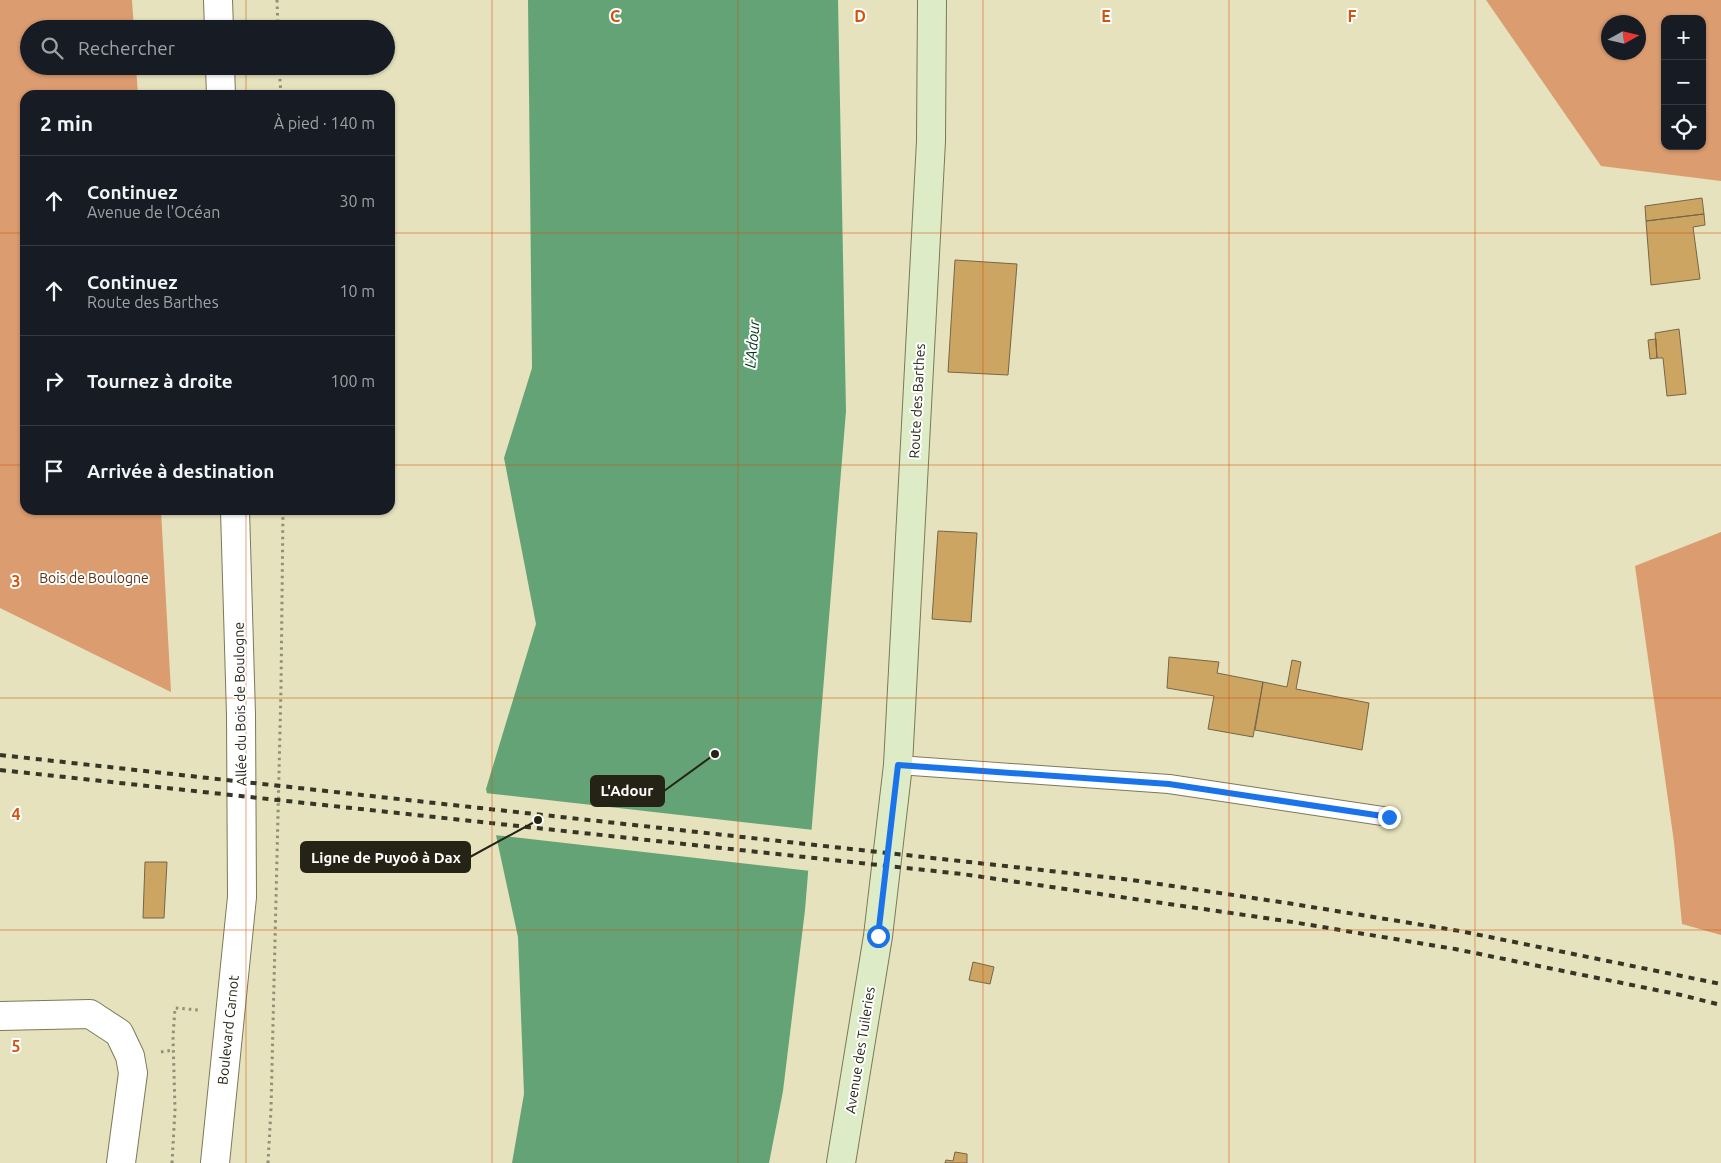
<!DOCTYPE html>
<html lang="fr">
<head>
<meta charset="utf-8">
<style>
  :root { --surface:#171b24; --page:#242831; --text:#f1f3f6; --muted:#9ea1a6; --line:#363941 }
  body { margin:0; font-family:Ubuntu,sans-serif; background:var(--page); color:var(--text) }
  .controls { position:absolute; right:15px; top:15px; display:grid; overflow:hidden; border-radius:10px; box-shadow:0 1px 4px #0004 }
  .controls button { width:45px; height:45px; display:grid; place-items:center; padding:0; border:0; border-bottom:1px solid var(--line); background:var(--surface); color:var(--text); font:25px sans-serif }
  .compass { position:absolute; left:1601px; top:15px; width:45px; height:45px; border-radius:50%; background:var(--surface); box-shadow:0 1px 4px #0004; rotate:82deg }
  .stop { position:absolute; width:15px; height:15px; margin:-11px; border:4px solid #1a73e8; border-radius:50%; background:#fff }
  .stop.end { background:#1a73e8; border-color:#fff; box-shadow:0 1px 5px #0008 }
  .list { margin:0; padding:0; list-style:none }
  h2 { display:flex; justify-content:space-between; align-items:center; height:65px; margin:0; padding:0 20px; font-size:21px }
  h2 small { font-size:16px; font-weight:400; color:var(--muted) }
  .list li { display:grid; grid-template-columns:32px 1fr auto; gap:15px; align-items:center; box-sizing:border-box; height:90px; padding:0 20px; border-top:1px solid var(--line) }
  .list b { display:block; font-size:19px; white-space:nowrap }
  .list p { margin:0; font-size:16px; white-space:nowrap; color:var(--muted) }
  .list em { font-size:16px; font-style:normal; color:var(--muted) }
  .icon { flex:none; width:28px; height:28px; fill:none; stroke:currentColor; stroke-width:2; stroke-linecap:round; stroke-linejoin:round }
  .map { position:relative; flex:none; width:1721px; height:1163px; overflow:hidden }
  .search { position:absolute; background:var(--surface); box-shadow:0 1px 4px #0004; left:20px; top:20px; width:375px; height:55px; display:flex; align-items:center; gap:12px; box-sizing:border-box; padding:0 18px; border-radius:28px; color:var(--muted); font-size:19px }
  .panel { position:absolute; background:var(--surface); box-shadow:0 1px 4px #0004; left:20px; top:90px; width:375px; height:425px; border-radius:15px }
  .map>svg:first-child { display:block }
  .forest { fill:#db9c70; fill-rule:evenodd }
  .water { fill:#63a375 }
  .pier { fill:#e5e2bd }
  .building { fill:#cca563; stroke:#776548 }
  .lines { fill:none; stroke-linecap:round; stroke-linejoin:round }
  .service-casing { stroke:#7c7958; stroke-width:20 }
  .minor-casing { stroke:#7c7958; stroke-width:30 }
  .tertiary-casing { stroke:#7c7958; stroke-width:30 }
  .secondary-casing { stroke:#7c7958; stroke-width:30 }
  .path { stroke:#918f74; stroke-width:3; stroke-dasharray:2.5 4; stroke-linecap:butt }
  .service { stroke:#fff; stroke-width:18 }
  .minor { stroke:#fff; stroke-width:28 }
  .tertiary { stroke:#fff; stroke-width:28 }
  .secondary { stroke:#ddebc7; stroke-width:28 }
  .rail { stroke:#373626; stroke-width:4; stroke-dasharray:6 6; stroke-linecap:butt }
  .route { stroke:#1a73e8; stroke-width:6 }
  .grid { fill:none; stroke:#d4540d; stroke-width:1; stroke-opacity:0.55 }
  .labels { text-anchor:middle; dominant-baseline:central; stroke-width:4; stroke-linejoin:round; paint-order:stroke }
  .street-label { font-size:14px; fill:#242315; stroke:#fff }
  .park-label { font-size:14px; fill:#5c3211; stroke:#fff }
  .water-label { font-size:15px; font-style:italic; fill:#003315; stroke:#fff }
  .grid-label { font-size:16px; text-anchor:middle; font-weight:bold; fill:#d4540d; stroke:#fff; stroke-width:4; stroke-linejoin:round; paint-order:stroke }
  .leader { fill:none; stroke:#242315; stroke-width:2 }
  .callout-dot { fill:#242315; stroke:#fff; stroke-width:2 }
  .callout { fill:#242315; stroke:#242315; stroke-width:2 }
  .callout-label { font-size:15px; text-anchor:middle; font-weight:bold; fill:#fff }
</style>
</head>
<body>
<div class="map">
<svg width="1721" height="1163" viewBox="0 0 1721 1163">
  <rect width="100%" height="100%" fill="#e5e2bd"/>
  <path class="forest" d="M0 0H132L134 29H29V66H136L138 95H25V510H161L171 692 0 608Z
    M1486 0H1721V181L1601 166ZM1665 19H1702V146H1665ZM1608 22H1638V52H1608Z
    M1721 532V935L1682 924 1674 842 1635 566Z"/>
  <path class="water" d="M528 0H838L846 411 805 910 783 1091 769 1163H512L524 1094 518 937 486 789 536 624 504 458 532 368Z"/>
  <path class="pier" d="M485 793 814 830 811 871 494 835Z"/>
  <path class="building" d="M1702 198 1704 214 1646 221 1645 206Z
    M1704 214 1705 225 1693 227 1700 279 1651 285 1646 221Z
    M955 260 1017 264 1008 375 948 372Z
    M1679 329 1686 394 1667 396 1663 358H1657L1655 333Z
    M1656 339 1657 358 1650 359 1648 340Z
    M938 531 977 533 971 622 932 619Z
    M1169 657 1219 662 1217 673 1263 682 1253 737 1208 729 1214 696 1167 688Z
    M1292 660 1301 662 1296 689 1369 703 1362 750 1255 730 1263 682 1287 687Z
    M145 862H167L164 918H143Z
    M973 962 994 967 990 984 969 980Z
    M955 1152 967 1154V1163H945L946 1160 953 1161Z"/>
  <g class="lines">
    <defs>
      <path id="service" d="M898 765 1169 784 1389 817"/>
      <path id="minor" d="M0 1016 90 1014 119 1033 130 1056 133 1073 121 1163"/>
      <path id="tertiary" d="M218 0 219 29
        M220 66 221 95
        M215 1163 242 897 241 715 235 510"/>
      <path id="secondary" d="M841 1163 878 936 898 765 931 141 932 0"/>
    </defs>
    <use href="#service" class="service-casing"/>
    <use href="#minor" class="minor-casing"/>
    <use href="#tertiary" class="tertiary-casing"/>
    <use href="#secondary" class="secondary-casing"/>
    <path class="path" d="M277 0 278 29
      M279 66 281 95
      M161 1052 173 1050
      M172 1163 175 1110 173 1037 175 1008 199 1010
      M268 1163 271 1109 281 688 283 510"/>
    <use href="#service" class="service"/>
    <use href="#minor" class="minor"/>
    <use href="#tertiary" class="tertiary"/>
    <use href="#secondary" class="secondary"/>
    <path class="rail" d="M0 755 1132 880 1287 903 1460 931 1721 984
      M0 770 962 874 1286 921 1455 949 1681 995 1721 1005"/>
  </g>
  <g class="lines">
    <path class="route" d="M878 936 898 765 1169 784 1389 817"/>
  </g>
  <path class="grid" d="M246 0V29M492 0V1163M738 0V1163M983 0V1163M1229 0V1163M1475 0V1163M246 66V95M0 233H25M390 233H1721M0 465H25M390 465H1721M246 510V1163M0 698H1721M0 930H1721"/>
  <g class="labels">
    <g class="street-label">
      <text transform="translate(917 401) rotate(-87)">Route des Barthes</text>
      <text transform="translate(240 704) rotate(-91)">Allée du Bois de Boulogne</text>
      <text transform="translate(228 1030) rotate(-84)">Boulevard Carnot</text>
      <text transform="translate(860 1050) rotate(-81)">Avenue des Tuileries</text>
    </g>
    <g class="park-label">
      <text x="94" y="578">Bois de Boulogne</text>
    </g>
    <g class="water-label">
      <text transform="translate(752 344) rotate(-85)">L'Adour</text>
    </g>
  </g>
  <g class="grid-label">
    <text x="615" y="22">C</text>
    <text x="860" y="22">D</text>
    <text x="1106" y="22">E</text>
    <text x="1352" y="22">F</text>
    <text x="16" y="587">3</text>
    <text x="16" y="820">4</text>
    <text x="16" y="1052">5</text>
  </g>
  <path class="leader" d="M715 754L664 791M538 820L470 857"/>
  <g class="callout-dot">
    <circle cx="715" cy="754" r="5"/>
    <circle cx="538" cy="820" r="5"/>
  </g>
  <g class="callout">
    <rect x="591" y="776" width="73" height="30" rx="5"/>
    <rect x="301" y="842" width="169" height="30" rx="5"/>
  </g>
  <g class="callout-label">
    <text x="627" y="796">L'Adour</text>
    <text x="386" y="863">Ligne de Puyoô à Dax</text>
  </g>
</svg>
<div class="controls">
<button>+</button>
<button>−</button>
<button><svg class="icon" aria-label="locate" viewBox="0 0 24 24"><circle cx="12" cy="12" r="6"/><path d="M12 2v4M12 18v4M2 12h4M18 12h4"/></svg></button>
</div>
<svg class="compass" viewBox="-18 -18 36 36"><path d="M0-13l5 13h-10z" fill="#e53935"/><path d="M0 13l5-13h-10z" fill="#9ea1a6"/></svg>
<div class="stop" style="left:878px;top:936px"></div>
<div class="stop end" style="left:1389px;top:817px"></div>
<div class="search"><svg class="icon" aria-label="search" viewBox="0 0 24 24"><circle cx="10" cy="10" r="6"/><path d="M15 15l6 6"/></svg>Rechercher</div>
<section class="panel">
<h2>2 min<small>À pied · 140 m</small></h2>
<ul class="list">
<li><svg class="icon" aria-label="ahead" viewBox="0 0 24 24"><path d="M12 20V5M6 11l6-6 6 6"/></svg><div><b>Continuez</b><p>Avenue de l'Océan</p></div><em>30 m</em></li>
<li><svg class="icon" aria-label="ahead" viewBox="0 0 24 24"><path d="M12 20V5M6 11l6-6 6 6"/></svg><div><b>Continuez</b><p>Route des Barthes</p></div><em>10 m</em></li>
<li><svg class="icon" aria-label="right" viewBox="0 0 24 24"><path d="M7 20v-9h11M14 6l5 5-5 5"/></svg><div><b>Tournez à droite</b></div><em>100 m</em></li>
<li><svg class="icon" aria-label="arrive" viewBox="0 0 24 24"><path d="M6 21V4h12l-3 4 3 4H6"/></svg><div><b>Arrivée à destination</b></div></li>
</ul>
</section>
</div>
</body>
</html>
